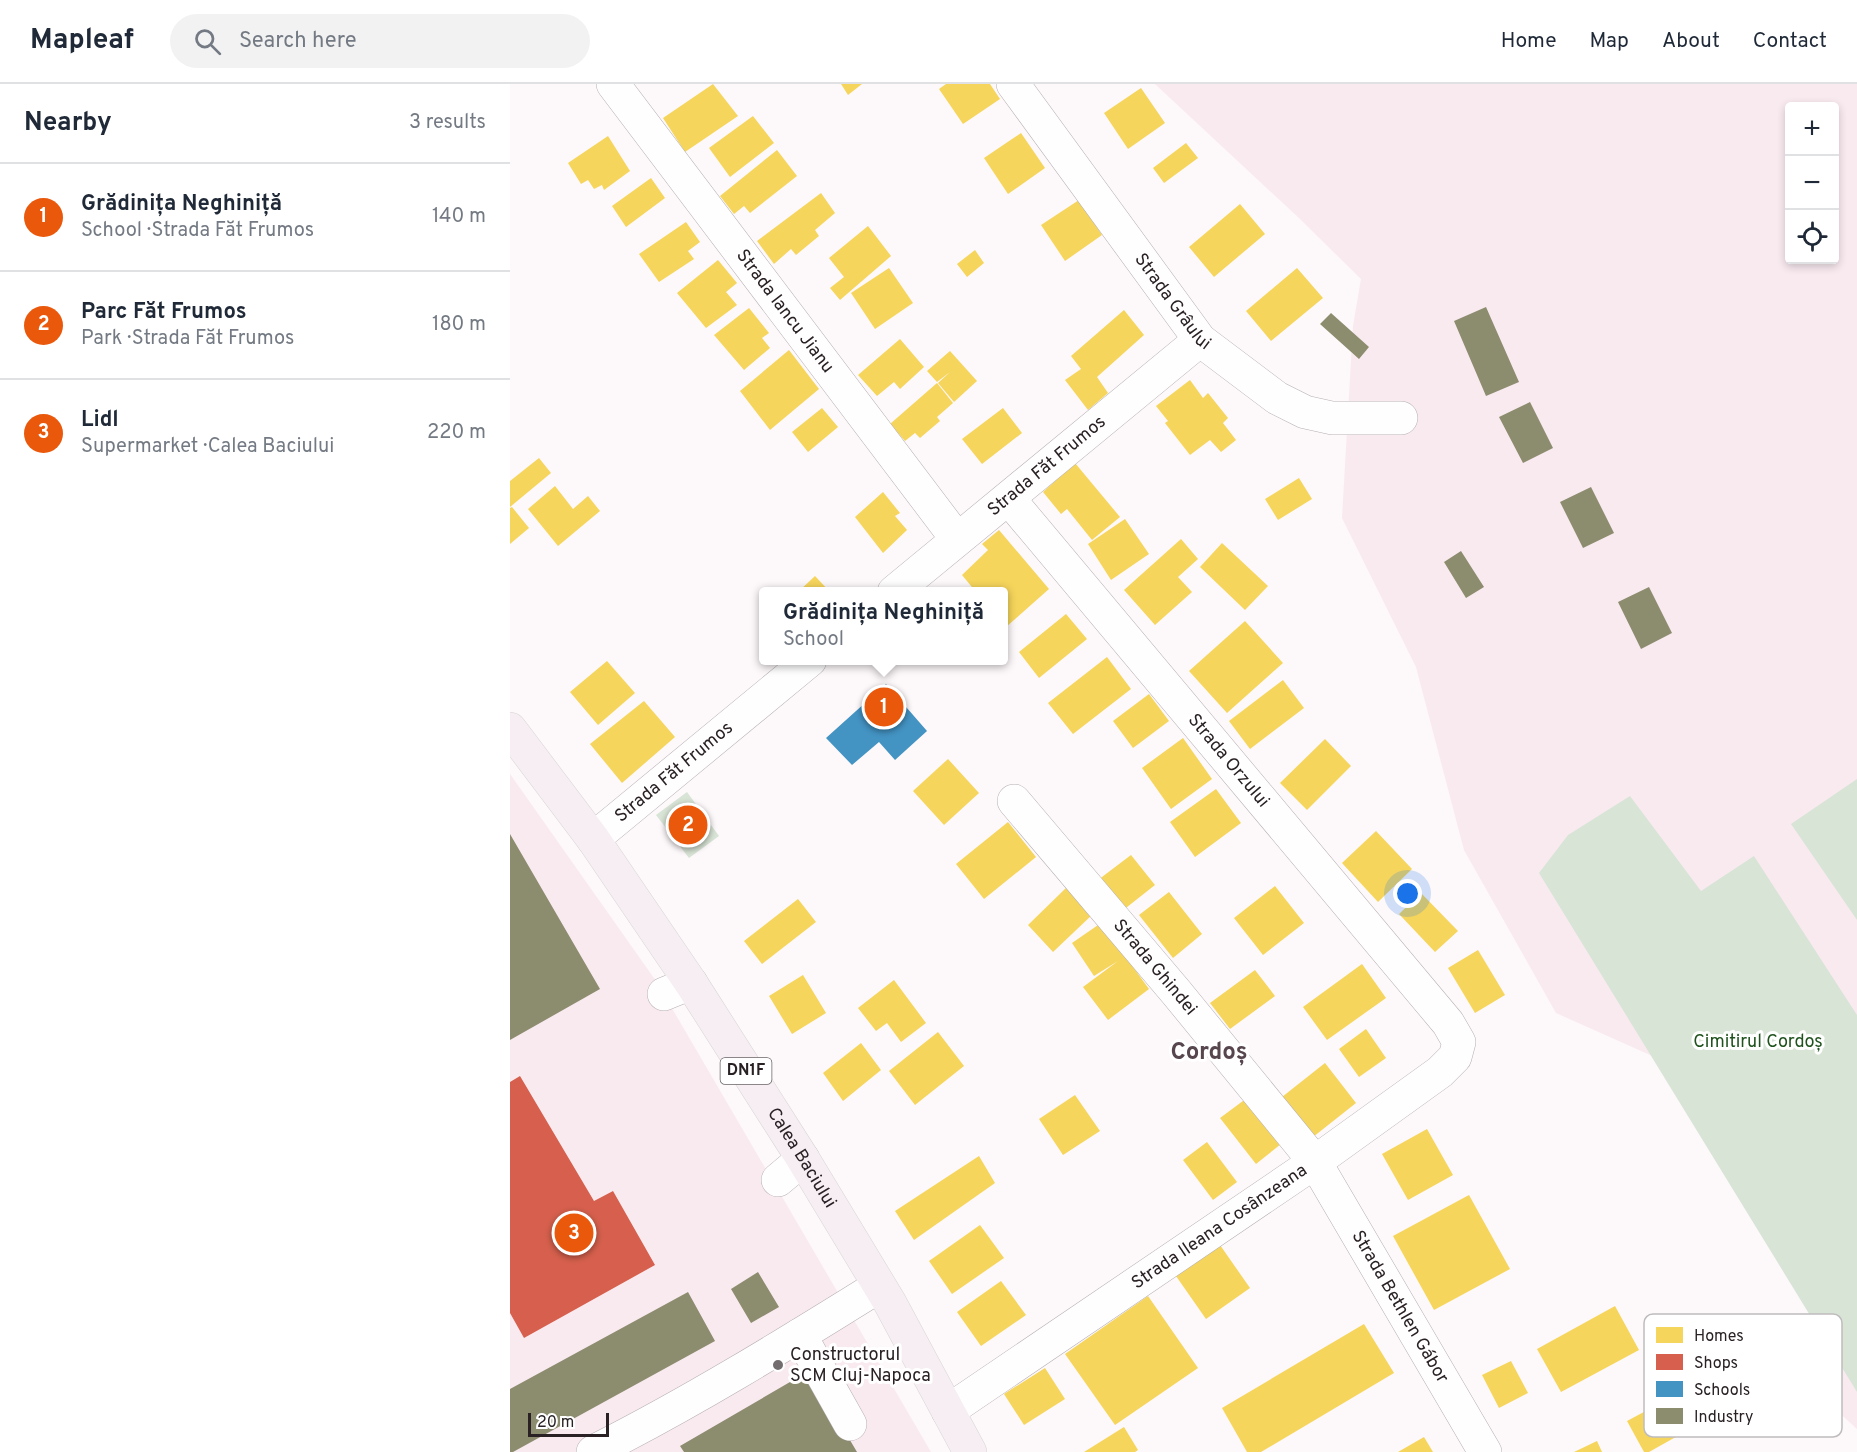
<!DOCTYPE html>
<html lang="en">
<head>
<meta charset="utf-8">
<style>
  :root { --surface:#fff; --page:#f2f2f3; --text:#1f2937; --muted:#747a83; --line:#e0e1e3; --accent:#ea580c }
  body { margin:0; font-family:Overpass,sans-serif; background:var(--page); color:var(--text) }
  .controls { position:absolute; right:18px; top:18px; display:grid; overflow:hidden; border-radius:6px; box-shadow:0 3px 9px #0003 }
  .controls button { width:54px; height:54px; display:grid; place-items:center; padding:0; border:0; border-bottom:2px solid var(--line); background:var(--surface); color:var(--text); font:30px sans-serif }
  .scale { position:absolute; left:18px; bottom:15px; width:81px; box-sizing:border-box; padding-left:6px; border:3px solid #292124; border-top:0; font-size:16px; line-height:21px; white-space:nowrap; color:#292124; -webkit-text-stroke:4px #fff; paint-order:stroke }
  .you { position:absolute; left:898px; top:810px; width:21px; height:21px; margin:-15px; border:4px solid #fff; border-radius:50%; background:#1a73e8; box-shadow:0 0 0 9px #1a73e833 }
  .badge { display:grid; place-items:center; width:39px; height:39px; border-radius:50%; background:var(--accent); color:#fff; font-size:20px; font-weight:700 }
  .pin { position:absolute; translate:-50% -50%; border:3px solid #fff; box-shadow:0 2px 6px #0006 }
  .popup { position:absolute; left:249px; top:503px; width:249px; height:78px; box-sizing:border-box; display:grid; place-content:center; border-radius:6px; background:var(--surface); filter:drop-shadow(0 2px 4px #0005); font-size:20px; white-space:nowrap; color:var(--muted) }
  .popup b { font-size:22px; color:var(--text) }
  .popup::after { content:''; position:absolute; left:50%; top:100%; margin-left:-12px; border:12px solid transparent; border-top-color:var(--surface) }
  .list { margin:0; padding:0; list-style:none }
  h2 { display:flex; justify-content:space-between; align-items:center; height:78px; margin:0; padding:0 24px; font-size:26px }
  h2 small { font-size:20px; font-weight:400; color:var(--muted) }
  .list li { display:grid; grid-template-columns:39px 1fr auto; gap:18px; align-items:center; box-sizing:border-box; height:108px; padding:0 24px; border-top:2px solid var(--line) }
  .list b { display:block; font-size:22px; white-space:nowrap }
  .list p { margin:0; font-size:20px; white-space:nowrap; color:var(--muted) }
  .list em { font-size:20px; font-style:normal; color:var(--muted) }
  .icon { flex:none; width:33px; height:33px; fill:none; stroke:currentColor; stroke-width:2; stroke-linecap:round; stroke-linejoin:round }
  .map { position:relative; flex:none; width:1347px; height:1368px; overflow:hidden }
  header { display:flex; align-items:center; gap:36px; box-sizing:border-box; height:84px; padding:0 30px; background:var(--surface); border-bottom:2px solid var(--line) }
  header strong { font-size:28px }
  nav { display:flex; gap:33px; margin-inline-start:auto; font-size:21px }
  .search { width:420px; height:54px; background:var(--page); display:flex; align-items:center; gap:15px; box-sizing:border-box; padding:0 21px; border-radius:33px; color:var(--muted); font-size:22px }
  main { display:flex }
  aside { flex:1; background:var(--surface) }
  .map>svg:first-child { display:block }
  .built { fill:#f9eaf0; fill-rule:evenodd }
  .green { fill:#d8e4d6 }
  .homes { fill:#f6d55c }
  .shops { fill:#d6604d }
  .schools { fill:#4393c3 }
  .industry { fill:#8c8c6e }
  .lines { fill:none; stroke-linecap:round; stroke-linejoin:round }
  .minor-casing { stroke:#b6b0b2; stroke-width:34 }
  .major-casing { stroke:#d8d5d6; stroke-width:34 }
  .minor { stroke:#fffefe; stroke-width:33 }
  .major { stroke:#f6eef2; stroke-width:33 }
  .poi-dot { fill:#736c6f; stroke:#fff; stroke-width:2 }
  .labels { text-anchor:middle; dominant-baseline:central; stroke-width:6; stroke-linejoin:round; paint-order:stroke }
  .shield { fill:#fff; stroke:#696466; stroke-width:1.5 }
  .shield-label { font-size:16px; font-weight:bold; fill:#292124 }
  .street-label { font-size:18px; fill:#292124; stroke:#fff }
  .park-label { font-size:18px; fill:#1f521d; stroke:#fff }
  .poi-label { font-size:18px; fill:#292124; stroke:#fff; text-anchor:start }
  .district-label { font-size:24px; font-weight:bold; fill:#57464e; stroke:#fff }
  .key { fill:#fff; stroke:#bfbcbd; stroke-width:1.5 }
  .key-label { font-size:16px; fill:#292124 }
</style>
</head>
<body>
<header>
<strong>Mapleaf</strong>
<div class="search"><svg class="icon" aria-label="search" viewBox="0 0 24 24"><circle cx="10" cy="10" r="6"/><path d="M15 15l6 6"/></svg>Search here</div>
<nav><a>Home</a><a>Map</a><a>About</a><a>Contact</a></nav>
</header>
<main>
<aside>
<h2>Nearby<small>3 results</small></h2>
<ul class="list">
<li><span class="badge">1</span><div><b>Grădinița Neghiniță</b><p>School · Strada Făt Frumos</p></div><em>140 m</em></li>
<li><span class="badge">2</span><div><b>Parc Făt Frumos</b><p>Park · Strada Făt Frumos</p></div><em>180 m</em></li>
<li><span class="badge">3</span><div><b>Lidl</b><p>Supermarket · Calea Baciului</p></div><em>220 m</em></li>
</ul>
</aside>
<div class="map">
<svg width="1347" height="1368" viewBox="0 0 1347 1368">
  <rect width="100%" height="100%" fill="#fdf8fa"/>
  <path class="built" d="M645 0H1347V1089L1185 991 1046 929 954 766 906 583 832 434 843 242 851 195 789 134ZM1280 22H1324V176H1280Z
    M0 690 146 897 421 1368H0Z
    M1347 1175V1345L1271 1275Z"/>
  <path class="green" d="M1347 695V836L1281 740Z
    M177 708 209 752 179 774 146 731Z
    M1120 712 1191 807 1244 772 1347 931V1308L1029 789 1058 751Z"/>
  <path class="homes" d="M203 0 228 32 175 68 153 34Z
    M331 0H352L338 11Z
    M436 0H480L490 15 453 40 429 5Z
    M631 4 655 39 618 65 594 29Z
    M243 32 264 59 220 93 199 64Z
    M511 49 535 84 498 110 474 74Z
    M98 52 120 87 94 106 92 101 84 105 78 96 71 100 58 79Z
    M676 59 688 74 654 99 643 84Z
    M267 66 287 92 240 129 234 122 224 130 210 112Z
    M141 94 155 114 116 143 102 122Z
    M311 109 325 129 305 146 309 152 286 171 281 165 264 180 247 157Z
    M569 116 592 151 555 177 531 141Z
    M730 120 755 150 704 193 679 163Z
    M176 138 190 158 178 167 184 175 149 198 129 170Z
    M358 142 381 172 330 216 320 204 334 193 319 174Z
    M465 166 474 179 457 193 447 180Z
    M208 176 227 199 216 208 227 221 196 244 167 209Z
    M379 184 403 219 365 245 341 209Z
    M787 184 813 214 761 257 736 227Z
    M239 224 259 249 252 254 260 264 234 286 204 251Z
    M614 226 634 251 587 293 598 309 578 326 555 296 571 285 561 272Z
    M390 255 414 283 390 305 384 298 367 312 348 291Z
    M279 266 309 305 260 346 230 307Z
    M440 267 467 297 444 318 428 299 440 288 427 298 417 287Z
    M680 296 693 314 698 309 718 334 713 339 726 356 711 368 700 356 680 371 655 339 658 337 646 322Z
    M427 299 443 319 427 333 430 337 410 354 405 349 395 357 380 340Z
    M312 324 328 343 298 368 282 348Z
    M493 324 512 349 472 380 452 355Z
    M29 374 41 389 0 423V397Z
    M565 379 610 433 582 456 557 425 551 430 533 408Z
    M789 394 802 415 768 436 755 415Z
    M45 402 63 425 78 412 90 427 48 462 18 425Z
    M373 408 390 429 385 432 397 446 373 469 345 433Z
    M2 423 19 444 0 460V424Z
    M615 435 639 470 601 496 578 460Z
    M489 446 539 505 496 543 494 541V508H466L452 491 478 466 472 460Z
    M671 455 688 475 668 493 682 508 645 541 614 506Z
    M712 459 758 502 735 526 690 483Z
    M305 492 320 508H288Z
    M556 530 577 555 529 594 509 568Z
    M735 537 773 579 717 629 679 587Z
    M597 573 621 605 563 650 538 619Z
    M97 577 125 609 88 641 60 608Z
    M773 596 794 624 740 665 719 637Z
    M639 610 659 637 623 664 603 637Z
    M134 617 165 653 112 699 80 660Z
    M673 654 702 695 661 725 632 684Z
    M815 655 841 682 797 726 770 699Z
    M438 675 469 709 434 741 403 707Z
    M706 705 731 739 685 773 660 738Z
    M498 738 526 773 474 815 446 780Z
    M866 747 902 785 868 818 832 779Z
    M621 771 645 801 612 827 588 796Z
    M765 802 794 839 753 871 724 834Z
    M557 803 583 830 543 868 518 841Z
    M659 808 692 850 663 874 629 831Z
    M911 809 948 847 925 868 889 830Z
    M288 815 306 838 252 880 234 857Z
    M591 839 639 905 598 936 573 903 608 877 584 892 562 859Z
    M968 866 995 911 965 929 938 884Z
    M852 880 876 914 817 956 793 923Z
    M745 886 765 912 720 945 700 919Z
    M293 891 316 929 282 950 259 912Z
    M384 896 416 939 391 958 377 939 366 947 348 924Z
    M856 945 876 974 849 993 829 965Z
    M428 948 454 982 405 1021 379 987Z
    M351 959 371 986 333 1017 313 989Z
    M815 979 846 1019 803 1053 772 1013Z
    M565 1011 590 1047 553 1071 529 1035Z
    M741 1011 776 1056 746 1080 710 1034Z
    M917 1045 943 1091 898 1116 872 1070Z
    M697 1058 727 1098 703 1116 673 1076Z
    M469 1072 485 1099 404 1156 385 1127Z
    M959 1111 1000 1185 924 1226 883 1152Z
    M470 1141 494 1174 442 1210 419 1177Z
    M710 1161 740 1204 696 1235 666 1192Z
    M491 1197 516 1231 471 1262 447 1228Z
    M638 1212 688 1284 605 1341 555 1270Z
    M1105 1222 1129 1266 1051 1308 1027 1265Z
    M854 1240 884 1289 751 1368H737L712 1324Z
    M1001 1277 1018 1309 989 1324 972 1291Z
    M535 1284 555 1315 514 1341 494 1310Z
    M1162 1313 1180 1345 1139 1368H1134L1117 1337Z
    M614 1343 628 1366 625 1368H574Z
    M914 1353 923 1368H888Z
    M1087 1357 1092 1368H1064Z"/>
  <path class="shops" d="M10 992 84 1117 103 1107 145 1181 14 1254 0 1229V998Z"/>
  <path class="schools" d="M376 600 417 647 385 676 369 658 342 681 316 654Z"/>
  <path class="industry" d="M976 223 1009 298 976 312 944 237Z
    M821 229 859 263 849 275 810 240Z
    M1020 318 1043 364 1013 379 989 333Z
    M1081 403 1104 449 1073 464 1050 418Z
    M951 467 974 503 956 514 934 478Z
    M1139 503 1162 549 1131 565 1108 518Z
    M0 750 90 905 0 956Z
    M248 1188 269 1223 241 1239 221 1205Z
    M178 1208 205 1257 3 1368H0V1305Z
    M299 1287 347 1368H174L170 1362Z"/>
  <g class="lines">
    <defs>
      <g id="minor">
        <path id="s1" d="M103 0 447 455"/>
        <path id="s2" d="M503 0 690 256 767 314 795 328 822 334H891"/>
        <path id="s3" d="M384 508 690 256"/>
        <path id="s4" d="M504 717 666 908 805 1078 975 1368"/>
        <path id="s5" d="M83 755 300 576"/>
        <path d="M154 910 181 899"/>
        <path d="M268 1096 293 1075"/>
        <path d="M290 1251 340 1340"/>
        <path id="s6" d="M438 1327 805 1078 930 988 945 973 949 958 938 939 499 415"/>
        <path d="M83 1368C182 1318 276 1260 369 1202"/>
      </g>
      <g id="major">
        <path id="s7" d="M0 645 83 755 181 899 293 1075 380 1219 460 1368"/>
      </g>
    </defs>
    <use href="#minor" class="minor-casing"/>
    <use href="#major" class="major-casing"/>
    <use href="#minor" class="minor"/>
    <use href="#major" class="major"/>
  </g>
  <circle class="poi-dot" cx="268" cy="1281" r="6"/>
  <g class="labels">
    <rect class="shield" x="210.5" y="974" width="51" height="26" rx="4.5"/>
    <g class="shield-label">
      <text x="236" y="987">DN1F</text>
    </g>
    <g class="street-label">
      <text stroke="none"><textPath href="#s2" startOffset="270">Strada Grâului</textPath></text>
      <text stroke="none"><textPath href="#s1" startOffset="285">Strada Iancu Jianu</textPath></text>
      <text stroke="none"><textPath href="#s3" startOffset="198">Strada Făt Frumos</textPath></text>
      <text transform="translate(718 677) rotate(50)">Strada Orzului</text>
      <text stroke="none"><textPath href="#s5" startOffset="105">Strada Făt Frumos</textPath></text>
      <text stroke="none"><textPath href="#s4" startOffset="218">Strada Ghindei</textPath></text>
      <text stroke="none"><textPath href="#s7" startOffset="519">Calea Baciului</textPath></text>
      <text stroke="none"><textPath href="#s6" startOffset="328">Strada Ileana Cosânzeana</textPath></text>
      <text stroke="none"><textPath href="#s4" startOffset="638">Strada Bethlen Gábor</textPath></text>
    </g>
    <g class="park-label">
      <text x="1248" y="958">Cimitirul Cordoș</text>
    </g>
    <g class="poi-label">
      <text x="280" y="1271">Constructorul<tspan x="280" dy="21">SCM Cluj-Napoca</tspan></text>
    </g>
    <g class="district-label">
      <text x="699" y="969">Cordoș</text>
    </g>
  </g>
  <rect x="1134" y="1230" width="198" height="123" rx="9" class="key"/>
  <rect x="1146" y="1243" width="27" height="16" fill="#f6d55c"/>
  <rect x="1146" y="1270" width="27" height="16" fill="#d6604d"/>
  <rect x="1146" y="1297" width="27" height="16" fill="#4393c3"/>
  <rect x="1146" y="1324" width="27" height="16" fill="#8c8c6e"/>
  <g class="key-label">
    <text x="1184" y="1257">Homes</text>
    <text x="1184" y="1284">Shops</text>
    <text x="1184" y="1311">Schools</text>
    <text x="1184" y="1338">Industry</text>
  </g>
</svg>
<div class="controls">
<button>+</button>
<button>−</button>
<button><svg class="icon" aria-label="locate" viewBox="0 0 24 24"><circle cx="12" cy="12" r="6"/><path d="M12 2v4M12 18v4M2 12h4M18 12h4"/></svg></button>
</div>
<div class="scale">20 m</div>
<div class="you"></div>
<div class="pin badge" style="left:374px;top:623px">1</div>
<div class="popup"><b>Grădinița Neghiniță</b>School</div>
<div class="pin badge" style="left:178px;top:741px">2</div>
<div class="pin badge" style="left:64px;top:1149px">3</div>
</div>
</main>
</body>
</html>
